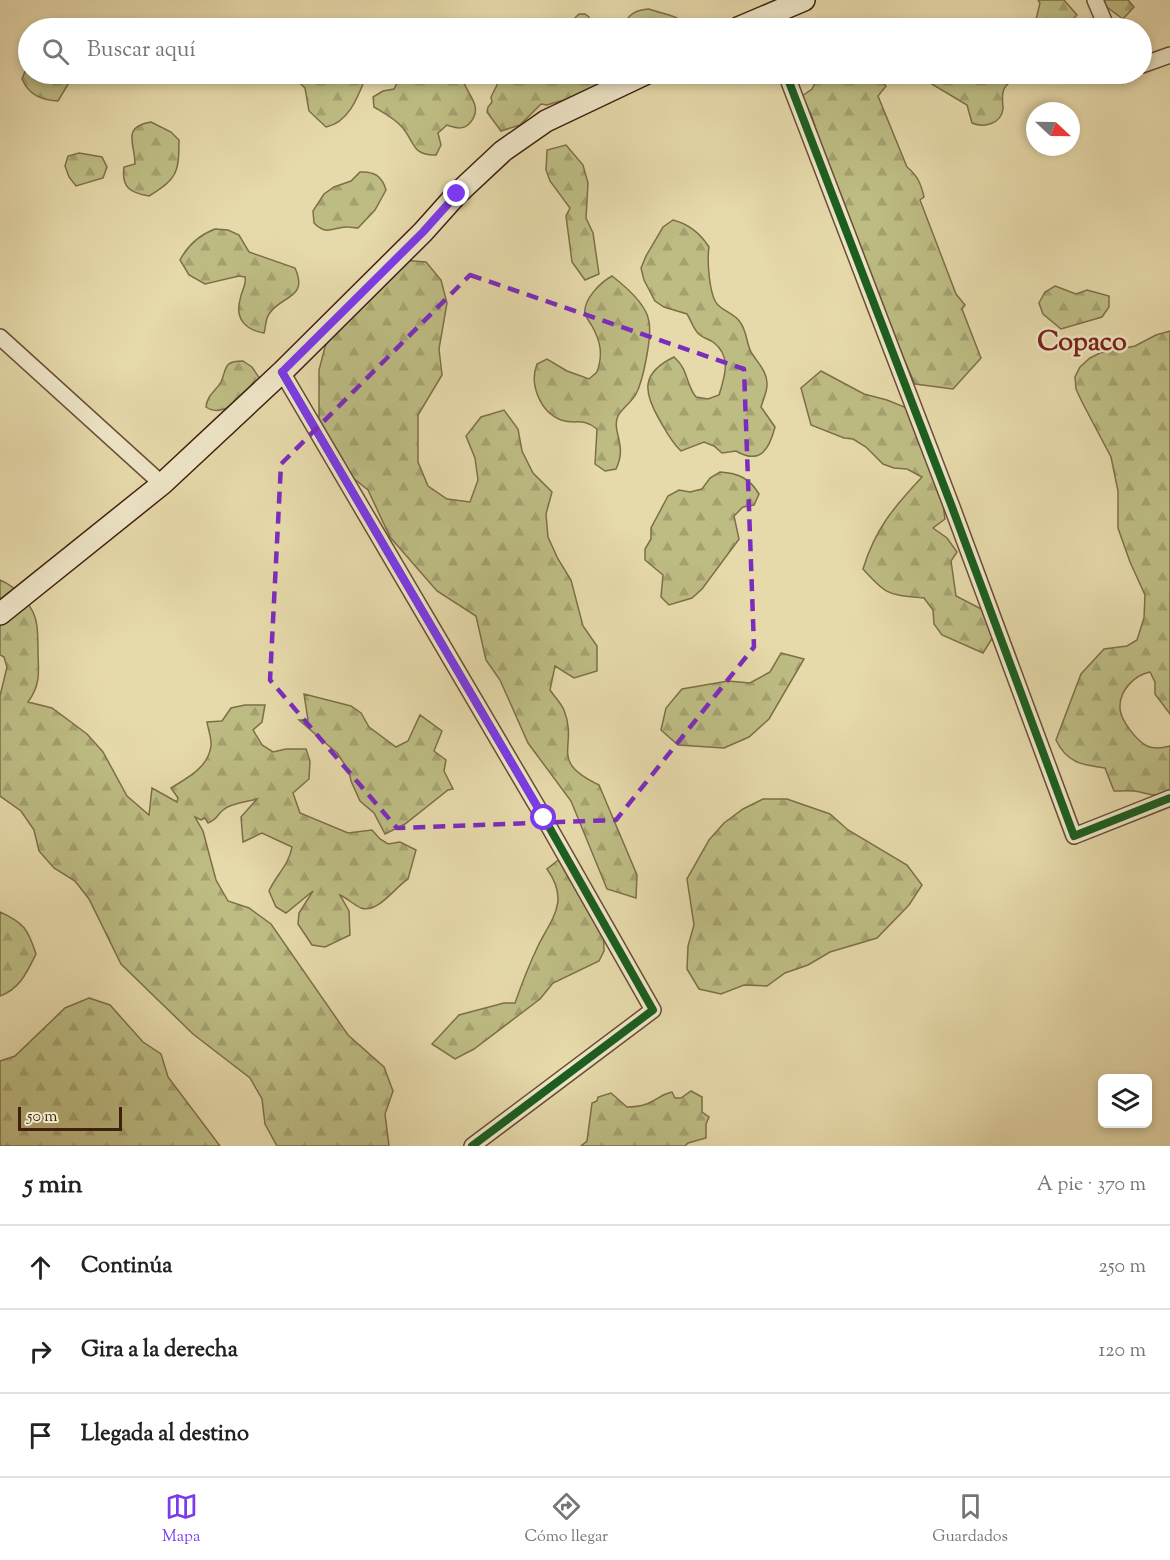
<!DOCTYPE html>
<html lang="es">
<head>
<meta charset="utf-8">
<style>
  :root { --surface:#fff; --page:#f2f2f2; --text:#222; --muted:#767676; --line:#e0e0e0; --accent:#7c3aed }
  body { margin:0; font-family:"Sorts Mill Goudy",serif; background:var(--page); color:var(--text) }
  .controls { position:absolute; right:18px; bottom:18px; display:grid; overflow:hidden; border-radius:9px; box-shadow:0 3px 9px #0003 }
  .controls button { width:54px; height:54px; display:grid; place-items:center; padding:0; border:0; border-bottom:2px solid var(--line); background:var(--surface); color:var(--text); font:30px sans-serif }
  .compass { position:absolute; left:1026px; top:102px; width:54px; height:54px; border-radius:50%; background:var(--surface); box-shadow:0 3px 9px #0003; rotate:112deg }
  .scale { position:absolute; left:18px; bottom:15px; width:104px; box-sizing:border-box; padding-left:6px; border:3px solid #3f1f0e; border-top:0; font-size:16px; line-height:21px; white-space:nowrap; color:#3f1f0e; -webkit-text-stroke:4px #efe6c8; paint-order:stroke }
  .stop { position:absolute; width:18px; height:18px; margin:-14px; border:4px solid #7c3aed; border-radius:50%; background:#fff }
  .stop.end { background:#7c3aed; border-color:#fff; box-shadow:0 2px 6px #0008 }
  .list { margin:0; padding:0; list-style:none }
  h2 { display:flex; justify-content:space-between; align-items:center; height:78px; margin:0; padding:0 24px; font-size:26px }
  h2 small { font-size:20px; font-weight:400; color:var(--muted) }
  .list li { display:grid; grid-template-columns:39px 1fr auto; gap:18px; align-items:center; box-sizing:border-box; height:84px; padding:0 24px; border-top:2px solid var(--line) }
  .list b { display:block; font-size:22px; white-space:nowrap }
  .list em { font-size:20px; font-style:normal; color:var(--muted) }
  .icon { flex:none; width:33px; height:33px; fill:none; stroke:currentColor; stroke-width:2; stroke-linecap:round; stroke-linejoin:round }
  .map { position:relative; flex:none; width:1170px; height:1146px; overflow:hidden }
  .search { position:absolute; background:var(--surface); box-shadow:0 3px 9px #0003; left:18px; right:18px; top:18px; height:66px; display:flex; align-items:center; gap:15px; box-sizing:border-box; padding:0 21px; border-radius:33px; color:var(--muted); font-size:22px }
  .sheet { height:330px; background:var(--surface) }
  nav { display:flex; justify-content:space-around; align-items:center; box-sizing:border-box; height:84px; border-top:2px solid var(--line); background:var(--surface); font-size:16px; color:var(--muted) }
  nav a { display:grid; justify-items:center; gap:3px }
  nav .on { color:var(--accent) }
  .map>svg:first-child { display:block }
  .forest { fill:url(#forest-firs); stroke:#7e6e48; stroke-width:1.5 }
  .lines { fill:none; stroke-linecap:round; stroke-linejoin:round }
  .street-casing { stroke:#694e35; stroke-width:18 }
  .secondary-casing { stroke:#3f1f0e; stroke-width:24 }
  .street { stroke:#efe6c8; stroke-width:15 }
  .secondary { stroke:#efe6c8; stroke-width:21 }
  .cycleway-casing { stroke:#efe6c8; stroke-width:11 }
  .cycleway { stroke:#1b5e20; stroke-width:8 }
  .route { stroke:#7c3aed; stroke-width:8 }
  .marked { fill:none; stroke:#7b2cbf; stroke-width:4.5; stroke-dasharray:12 8; stroke-linejoin:round }
  .labels { text-anchor:middle; dominant-baseline:central; stroke-width:5; stroke-linejoin:round; paint-order:stroke }
  .quarter-label { font-size:27px; font-weight:bold; fill:#7a1f14; stroke:#efe6c8 }
</style>
</head>
<body>
<div class="map">
<svg width="1170" height="1146" viewBox="0 0 1170 1146">
  <defs>
    <pattern id="forest-firs" width="22" height="20" patternUnits="userSpaceOnUse" patternTransform="scale(1.5)"><rect width="22" height="20" fill="#bdbc83"/><path d="M5 1l3.5 6h-7zM16 11l3.5 6h-7z" fill="#a4a170"/></pattern>
  </defs>
  <rect width="100%" height="100%" fill="#e6d9aa"/>
  <filter id="stains"><feTurbulence type="fractalNoise" baseFrequency=".00333" numOctaves="4"/><feColorMatrix values="0 0 0 0 .2 0 0 0 0 .09 0 0 0 0 .02 0 0 0 .5 -.17"/></filter>
  <radialGradient id="worn" r=".72"><stop offset=".6" stop-color="#630" stop-opacity="0"/><stop offset="1" stop-color="#630" stop-opacity=".3"/></radialGradient>
  <path class="forest" d="M1038 0H1064L1077 15 1064 28H1034L1040 3Z
    M1102 0H1128L1134 7 1123 19 1104 5Z
    M649 9C665 15 678 14 689 28H626L623 26C629 14 635 10 649 9Z
    M579 14H585L589 17 591 28H571L575 18Z
    M835 19 852 23 863 28H814Z
    M28 64V74H71L70 81 58 101C41 100 29 95 22 79Z
    M266 74H367C359 94 350 122 326 127L309 111 305 88 297 80 272 77Z
    M402 74H464C464 76 463 81 464 83 469 96 484 108 469 124 463 130 455 128 447 125L438 133 441 145 436 155C412 156 415 142 402 127 394 118 384 113 374 107L373 97 383 91 394 89Z
    M516 74H607L608 75 597 89 576 100H564L547 105 541 104 520 125 501 131 487 112 488 107 492 102 491 97 501 77Z
    M794 74H875L886 86 878 96 907 167C918 176 921 184 924 197L920 200 956 294 965 305 962 309 981 358 953 389 915 384 857 254 811 114 802 96 812 89 815 83 808 79 796 81Z
    M926 74H1022C1017 78 1006 83 1004 89 1001 95 1003 102 1003 109 1001 124 984 128 972 123L967 105 930 83Z
    M151 122 171 132 179 140C179 173 177 179 149 196 131 193 121 188 124 167L135 164C135 143 121 127 151 122Z
    M566 145 583 165 588 183 586 218 593 233 599 274 585 280 572 262 566 216 570 208 550 181 546 170 547 150Z
    M79 153 102 157 107 167 103 178 76 186 69 177 65 166 68 156Z
    M360 172C374 171 382 176 386 190L375 210 358 228C355 228 351 227 348 227 334 226 327 237 314 223L313 211 324 194 334 187 351 181Z
    M673 220C689 224 700 233 709 247 707 260 709 296 718 305 725 312 735 314 740 322 747 331 746 342 751 352 757 362 768 372 767 385 767 392 763 400 761 407L775 427C769 450 760 465 736 451L722 453 714 446 704 442 681 451C671 442 666 431 659 419 643 391 641 373 674 357 689 370 685 383 696 397L708 399 719 395C725 376 732 356 713 342 709 339 703 338 700 335 694 331 691 320 687 314L664 307 655 301 644 280 641 268 646 256 663 227Z
    M215 229 228 230 239 235 249 252 295 268C309 299 281 295 269 314 265 320 266 327 264 333 245 330 235 318 240 300 241 291 247 285 245 277L239 276 205 284 189 275 180 260C188 245 199 235 215 229Z
    M401 260 426 262 441 280 447 303 439 349 442 375 418 415V462L428 486 447 499 470 502 478 480 475 458 466 436 481 417 504 410 518 429 522 451 533 473 552 492 546 514 548 537 558 559 571 580 583 626 597 646V671L574 678 555 666 550 690C554 696 561 703 564 710 579 748 547 760 599 785L637 875 636 898 607 889 571 801 528 743 500 680 486 660 476 616 437 591 390 537 368 490 332 461 319 418V370L325 347 335 328Z
    M612 276C625 286 647 305 649 322 652 337 643 381 636 394 632 402 622 408 618 416 611 431 628 445 616 469L605 471 595 464 597 429C583 417 576 425 561 420 540 412 529 384 537 364L547 359 567 371 589 379 597 372C603 355 601 342 592 326 590 323 586 317 585 314 583 299 601 282 612 276Z
    M1055 286 1076 294 1087 290 1109 296V307L1102 317 1061 329 1043 314 1039 303 1045 292Z
    M1170 331V714L1155 694V682L1150 672C1135 675 1119 690 1120 708 1120 720 1137 741 1147 746 1154 749 1163 748 1170 746V790C1158 798 1153 795 1140 792 1132 790 1122 791 1114 791L1105 768C1082 765 1067 763 1056 740L1081 674 1104 649 1127 646 1137 640 1144 618 1145 595 1130 562 1118 528V491L1111 457 1082 402 1076 389 1075 377 1080 367 1090 358 1100 353 1135 346 1156 335Z
    M243 361 252 367 262 382C247 393 224 420 206 407 207 395 216 391 221 382 227 368 223 361 243 361Z
    M821 371 864 394 887 400 907 408 939 474 945 519 933 528 947 538 957 552 951 561 956 596 991 614 993 637 983 653 942 635 934 624 933 610 924 598C889 594 888 597 863 569 875 529 894 507 922 477L907 469 894 468 883 464 866 447 853 439 844 438 811 425 801 388Z
    M720 472C739 473 750 479 759 494L754 505 743 507 734 516 739 539 702 589 692 598 669 605 661 597 663 575 645 560V549L651 539V528L668 496 679 490 690 492 702 489 710 478Z
    M0 580C17 587 35 607 37 626 38 635 38 645 38 654 39 673 40 686 28 702L52 708 87 734 103 752 127 796 149 815 152 788 177 802 178 798 171 788C187 778 208 768 211 746 212 739 208 729 207 722L222 721 231 708 245 705H265L262 722 253 730 262 745 273 752 286 749H306L310 761 309 779 293 793 300 813 348 833 372 830 380 839 388 844 400 842 416 850 408 879C396 886 378 914 361 908 354 905 347 898 340 895L349 911 350 935 325 947 312 945 298 924 299 913 313 891 286 913 276 907 269 891C276 875 289 865 292 847L262 833 243 842 241 817 257 799C247 802 231 803 223 810 215 817 219 818 208 823L205 818 201 820 195 817 203 831 216 880 228 901 249 908 271 924 348 1035 384 1067 393 1091 385 1114 389 1146H277L265 1124 262 1099 250 1078 193 1034 121 964 89 899 75 881 54 868 39 851 34 830 21 811 0 796V696L7 667 4 657 0 655Z
    M781 653 804 659 769 719 749 737 724 748 678 745 661 730 666 708 682 689 728 681 750 683 770 672Z
    M304 694 351 706 361 713 369 727 396 747 408 741 420 715 442 731 434 751 446 760 444 771 453 789 448 790 405 824 385 834 374 813 360 801 351 781 349 771 337 753 299 720H308Z
    M763 799H787L830 814 848 830 907 865 922 885 909 905 877 938 830 952 808 965 785 973 767 986 744 985 721 994 699 989 687 969 688 946 694 925 687 879 709 840 724 823 743 809Z
    M561 858 603 922 604 951 599 961 553 983 540 999 474 1049 455 1059 432 1044 459 1015 504 1003H515C522 983 529 965 538 946 552 918 570 901 547 869Z
    M0 912C24 923 28 929 36 954 27 972 20 989 0 996Z
    M89 998 110 1005 143 1042 161 1054 168 1077 220 1146H0V1061L15 1056 65 1008Z
    M691 1091 702 1097V1112L709 1117 706 1124V1138L688 1143 685 1146H581L587 1141 592 1103 597 1101 598 1097 611 1093 627 1107C637 1107 645 1106 653 1101 660 1097 663 1094 672 1092L675 1098H681Z"/>
  <g class="lines">
    <defs>
      <path id="street" d="M1095 0 1107 28
        M1142 65 1170 55
        M786 74 952 507 1074 836 1170 798
        M0 337 162 484
        M282 372 544 818 653 1010 472 1146"/>
      <path id="secondary" d="M738 28 804 0
        M0 614 162 484 282 372 423 232 457 194 503 151 546 121 645 74"/>
    </defs>
    <use href="#street" class="street-casing"/>
    <use href="#secondary" class="secondary-casing"/>
    <use href="#street" class="street"/>
    <use href="#secondary" class="secondary"/>
    <defs>
      <path id="cycleway" d="M786 74 952 507 1074 836 1170 798
        M282 372 544 818 653 1010 472 1146"/>
    </defs>
    <use href="#cycleway" class="cycleway-casing"/>
    <use href="#cycleway" class="cycleway"/>
  </g>
  <g class="lines">
    <path class="route" d="M457 194 423 232 282 372 544 818"/>
  </g>
  <path class="marked" d="M470 275 744 369 754 647 616 820 397 828 270 680 281 464Z"/>
  <g class="labels">
    <g class="quarter-label">
      <text x="1082" y="343">Copaco</text>
    </g>
  </g>
  <rect width="100%" height="100%" filter="url(#stains)"/>
  <rect width="100%" height="100%" fill="url(#worn)"/>
</svg>
<div class="controls">
<button><svg class="icon" aria-label="layers" viewBox="0 0 24 24"><path d="M12 4l9 5-9 5-9-5zM3 14l9 5 9-5"/></svg></button>
</div>
<svg class="compass" viewBox="-18 -18 36 36"><path d="M0-13l5 13h-10z" fill="#e53935"/><path d="M0 13l5-13h-10z" fill="#767676"/></svg>
<div class="scale">50 m</div>
<div class="stop" style="left:544px;top:818px"></div>
<div class="stop end" style="left:457px;top:194px"></div>
<div class="search"><svg class="icon" aria-label="search" viewBox="0 0 24 24"><circle cx="10" cy="10" r="6"/><path d="M15 15l6 6"/></svg>Buscar aquí</div>
</div>
<section class="sheet">
<h2>5 min<small>A pie · 370 m</small></h2>
<ul class="list">
<li><svg class="icon" aria-label="ahead" viewBox="0 0 24 24"><path d="M12 20V5M6 11l6-6 6 6"/></svg><div><b>Continúa</b></div><em>250 m</em></li>
<li><svg class="icon" aria-label="right" viewBox="0 0 24 24"><path d="M7 20v-9h11M14 6l5 5-5 5"/></svg><div><b>Gira a la derecha</b></div><em>120 m</em></li>
<li><svg class="icon" aria-label="arrive" viewBox="0 0 24 24"><path d="M6 21V4h12l-3 4 3 4H6"/></svg><div><b>Llegada al destino</b></div></li>
</ul>
</section>
<nav>
<a class="on"><svg class="icon" aria-label="map" viewBox="0 0 24 24"><path d="M3 6l6-2 6 2 6-2v14l-6 2-6-2-6 2zM9 4v14M15 6v14"/></svg>Mapa</a>
<a><svg class="icon" aria-label="directions" viewBox="0 0 24 24"><path d="M12 3l9 9-9 9-9-9zM9 14v-3h6M13 9l2 2-2 2"/></svg>Cómo llegar</a>
<a><svg class="icon" aria-label="saved" viewBox="0 0 24 24"><path d="M7 4h10v16l-5-4-5 4z"/></svg>Guardados</a>
</nav>
</body>
</html>
